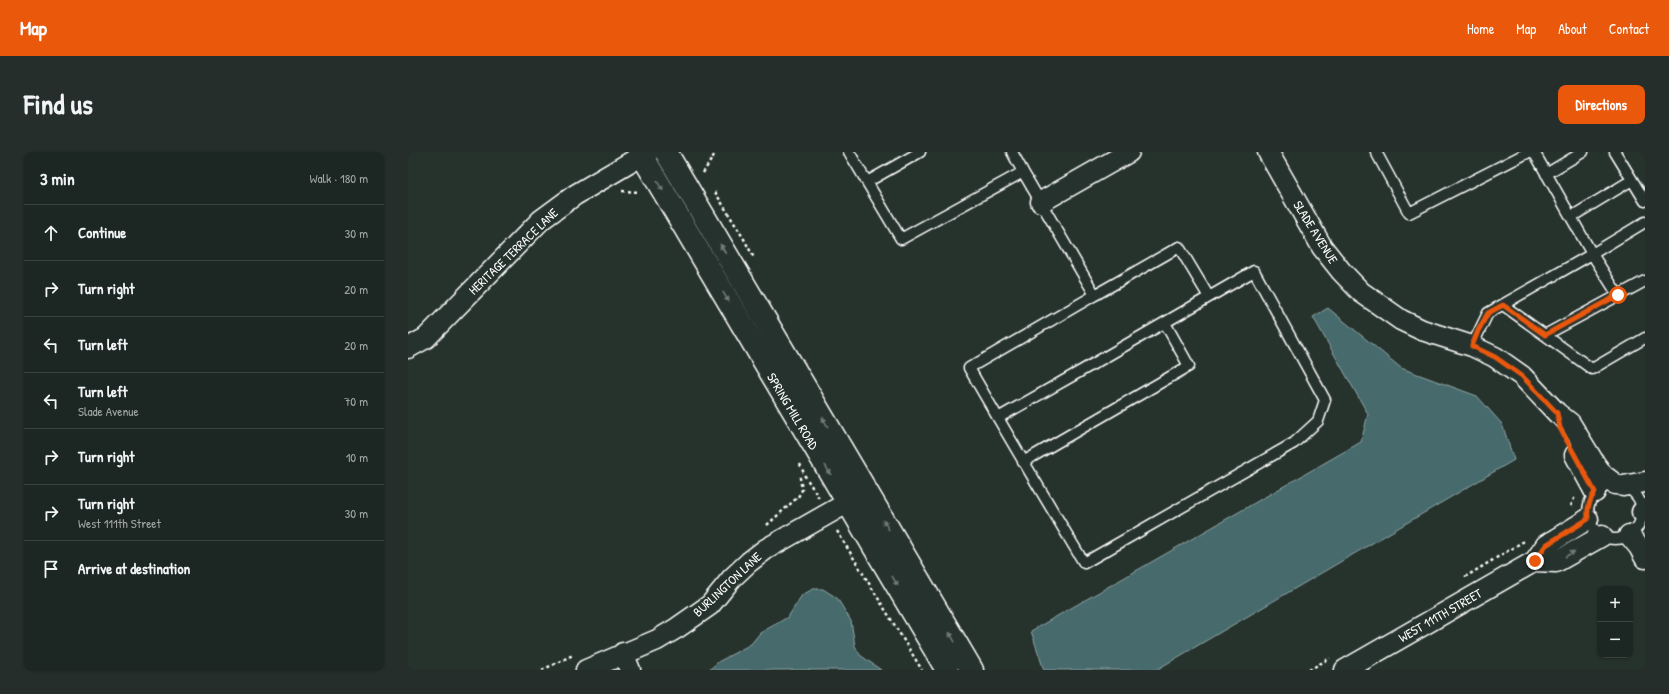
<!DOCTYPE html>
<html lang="en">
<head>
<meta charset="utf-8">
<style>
  :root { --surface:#1c2622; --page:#252e2a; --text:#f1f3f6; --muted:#a0a5a5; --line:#3a4340; --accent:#ea580c }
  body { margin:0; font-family:"Patrick Hand",sans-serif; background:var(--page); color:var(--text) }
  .controls { position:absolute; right:12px; bottom:12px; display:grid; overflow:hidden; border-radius:8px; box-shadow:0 1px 3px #0004 }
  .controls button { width:36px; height:36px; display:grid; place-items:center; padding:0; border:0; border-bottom:1px solid var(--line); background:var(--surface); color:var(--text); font:20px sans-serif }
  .stop { position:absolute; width:12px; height:12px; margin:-9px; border:3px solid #ea580c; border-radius:50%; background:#fff }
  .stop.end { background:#ea580c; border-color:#fff; box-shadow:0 1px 4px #0008 }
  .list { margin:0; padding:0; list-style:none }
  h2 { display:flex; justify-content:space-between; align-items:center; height:52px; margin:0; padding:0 16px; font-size:17px }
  h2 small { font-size:13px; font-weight:400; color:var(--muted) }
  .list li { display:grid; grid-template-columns:26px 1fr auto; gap:12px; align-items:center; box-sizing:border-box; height:56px; padding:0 16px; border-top:1px solid var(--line) }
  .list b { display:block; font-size:15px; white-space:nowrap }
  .list p { margin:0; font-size:13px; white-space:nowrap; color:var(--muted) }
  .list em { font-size:13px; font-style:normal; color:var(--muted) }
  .icon { flex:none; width:22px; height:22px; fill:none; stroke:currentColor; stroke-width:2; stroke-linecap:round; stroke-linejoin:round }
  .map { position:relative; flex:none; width:1237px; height:518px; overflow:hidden; border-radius:8px }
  header { display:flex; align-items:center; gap:24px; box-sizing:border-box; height:56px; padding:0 20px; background:var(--accent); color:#fff }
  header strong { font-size:19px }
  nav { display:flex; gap:22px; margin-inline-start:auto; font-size:14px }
  .intro { display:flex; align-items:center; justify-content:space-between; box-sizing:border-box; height:96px; padding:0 24px }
  h1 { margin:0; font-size:28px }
  .button { padding:10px 18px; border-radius:8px; background:var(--accent); color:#fff; font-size:14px; font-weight:700 }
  main { display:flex; gap:24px; padding:0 24px }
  aside { flex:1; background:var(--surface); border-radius:8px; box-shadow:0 1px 3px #0004 }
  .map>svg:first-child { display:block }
  .water { fill:#476a6d; stroke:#91a6a7 }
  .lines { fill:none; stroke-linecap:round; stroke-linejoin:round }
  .service-casing { stroke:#fff; stroke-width:13 }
  .minor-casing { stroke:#fff; stroke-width:23 }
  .tertiary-casing { stroke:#fff; stroke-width:25 }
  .path { stroke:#fff; stroke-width:2.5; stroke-dasharray:3 3; stroke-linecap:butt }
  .service { stroke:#26332d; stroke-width:10 }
  .minor { stroke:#26332d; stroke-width:20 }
  .tertiary { stroke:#26332d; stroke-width:22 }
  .oneway { fill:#727a76 }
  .route { stroke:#ea580c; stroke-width:5 }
  .labels { text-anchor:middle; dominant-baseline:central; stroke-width:3.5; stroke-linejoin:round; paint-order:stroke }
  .street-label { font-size:13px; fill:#fff; stroke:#26332d }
</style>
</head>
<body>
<header>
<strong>Map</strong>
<nav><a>Home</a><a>Map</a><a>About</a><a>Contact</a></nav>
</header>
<div class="intro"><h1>Find us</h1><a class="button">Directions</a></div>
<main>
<aside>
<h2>3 min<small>Walk · 180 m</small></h2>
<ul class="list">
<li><svg class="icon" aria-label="ahead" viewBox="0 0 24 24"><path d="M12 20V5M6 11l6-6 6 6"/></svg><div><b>Continue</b></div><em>30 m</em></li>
<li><svg class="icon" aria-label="right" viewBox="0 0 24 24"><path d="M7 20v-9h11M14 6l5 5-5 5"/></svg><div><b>Turn right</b></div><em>20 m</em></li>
<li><svg class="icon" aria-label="left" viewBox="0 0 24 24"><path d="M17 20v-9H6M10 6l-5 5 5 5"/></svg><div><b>Turn left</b></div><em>20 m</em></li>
<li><svg class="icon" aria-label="left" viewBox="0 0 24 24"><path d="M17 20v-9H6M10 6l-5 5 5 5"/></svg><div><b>Turn left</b><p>Slade Avenue</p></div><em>70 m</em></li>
<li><svg class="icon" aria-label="right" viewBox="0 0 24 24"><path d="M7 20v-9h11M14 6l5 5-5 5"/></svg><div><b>Turn right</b></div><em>10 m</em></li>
<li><svg class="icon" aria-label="right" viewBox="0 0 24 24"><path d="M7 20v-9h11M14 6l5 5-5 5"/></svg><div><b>Turn right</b><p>West 111th Street</p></div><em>30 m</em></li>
<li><svg class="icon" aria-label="arrive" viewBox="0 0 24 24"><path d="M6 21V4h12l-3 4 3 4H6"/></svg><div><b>Arrive at destination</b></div></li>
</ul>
</aside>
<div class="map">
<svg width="1237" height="518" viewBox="0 0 1237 518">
  <rect width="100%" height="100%" fill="#26332d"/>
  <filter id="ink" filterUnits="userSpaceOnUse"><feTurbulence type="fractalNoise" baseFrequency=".025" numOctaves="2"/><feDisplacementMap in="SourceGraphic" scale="8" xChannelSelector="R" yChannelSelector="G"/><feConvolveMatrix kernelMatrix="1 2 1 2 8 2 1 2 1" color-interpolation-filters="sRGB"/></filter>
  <g filter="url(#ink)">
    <path class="water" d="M920 156 993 216 1069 244 1094 272 1106 308 748 518H636L623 479 953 290 960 262 905 165Z
      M405 437H415L429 446 443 469 447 494 452 503 473 518H301L310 510 343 492 352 481 380 465 394 443Z"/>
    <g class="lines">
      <defs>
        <path id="service" d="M441 0 493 87 615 20 604 0
          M968 0 1001 61 1121 0
          M1207 0 1237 49
          M1138 22 1175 0
          M459 30 512 0
          M1163 65 1224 28
          M687 143 771 95 801 145
          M1210 143 1184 102 1237 70
          M1095 153 1184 217 1237 186
          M1137 183 1237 129
          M1064 194 1080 161 1184 102 1126 0
          M590 266 673 219 846 119 917 248 910 269 886 291 676 411C637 346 599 282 561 216L687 143 615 20
          M615 310 781 214 757 171
          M1180 360a27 27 0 1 1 54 0a27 27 0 1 1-54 0Z"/>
        <path id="minor" d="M860 0 914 95 933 119 953 140 993 168 1014 178 1064 194 1087 205 1114 224 1149 261 1162 271 1187 312 1195 323 1207 332
          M633 50 721 0
          M0 196 18 186 133 68 167 43 240 0
          M1167 303 1187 340
          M1215 334 1237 330
          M1234 360 1237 357
          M1221 383 1231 395 1237 406
          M1127 409 1148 410 1194 384
          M215 501 222 518
          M178 518 249 488 269 476 302 453 324 426 341 410 358 397 453 343
          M937 518 1127 409 1138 393 1180 367"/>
        <path id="tertiary" d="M232 0 539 518
          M258 0 564 518"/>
      </defs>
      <use href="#service" class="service-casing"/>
      <use href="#minor" class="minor-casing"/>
      <use href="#tertiary" class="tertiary-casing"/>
      <path class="path" d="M295 21 308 0
        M214 39 232 40
        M307 40 336 87 346 106
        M392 312 397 324 411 346
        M1163 354 1167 344
        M359 373 390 345 394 338 392 326 397 324
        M429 379 514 518
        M1057 425 1116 389
        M134 518 165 503
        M901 518 922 506"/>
      <use href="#service" class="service"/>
      <use href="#minor" class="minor"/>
      <use href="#tertiary" class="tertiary"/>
    </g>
    <defs><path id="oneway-solid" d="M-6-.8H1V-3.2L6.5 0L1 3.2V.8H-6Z"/></defs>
    <g class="oneway">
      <use href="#oneway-solid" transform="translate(252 34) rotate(59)"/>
      <use href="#oneway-solid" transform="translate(315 97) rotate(-120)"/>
      <use href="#oneway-solid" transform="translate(318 145) rotate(59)"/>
      <use href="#oneway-solid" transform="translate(417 270) rotate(-120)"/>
      <use href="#oneway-solid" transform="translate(420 318) rotate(59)"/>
      <use href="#oneway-solid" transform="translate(478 373) rotate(-121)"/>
      <use href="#oneway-solid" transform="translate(1162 402) rotate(-30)"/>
      <use href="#oneway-solid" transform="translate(487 429) rotate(59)"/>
      <use href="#oneway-solid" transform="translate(544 485) rotate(-121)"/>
    </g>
  </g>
  <g class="lines" filter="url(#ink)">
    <path class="route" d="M1127 409 1138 393 1180 367C1179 356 1181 349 1187 340L1152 276 1149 261 1114 224 1087 205 1064 194 1070 179 1080 161 1095 153 1137 183 1210 143"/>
  </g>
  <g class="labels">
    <g class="street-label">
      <text transform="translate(908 80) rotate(58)">SLADE AVENUE</text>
      <text transform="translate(105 99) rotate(-44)">HERITAGE TERRACE LANE</text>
      <text transform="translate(385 259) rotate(59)">SPRING MILL ROAD</text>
      <text transform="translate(319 432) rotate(-43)">BURLINGTON LANE</text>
      <text transform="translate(1032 463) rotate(-30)">WEST 111TH STREET</text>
    </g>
  </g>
</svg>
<div class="controls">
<button>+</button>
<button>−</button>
</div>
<div class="stop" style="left:1210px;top:143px"></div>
<div class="stop end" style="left:1127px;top:409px"></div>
</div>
</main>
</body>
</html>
